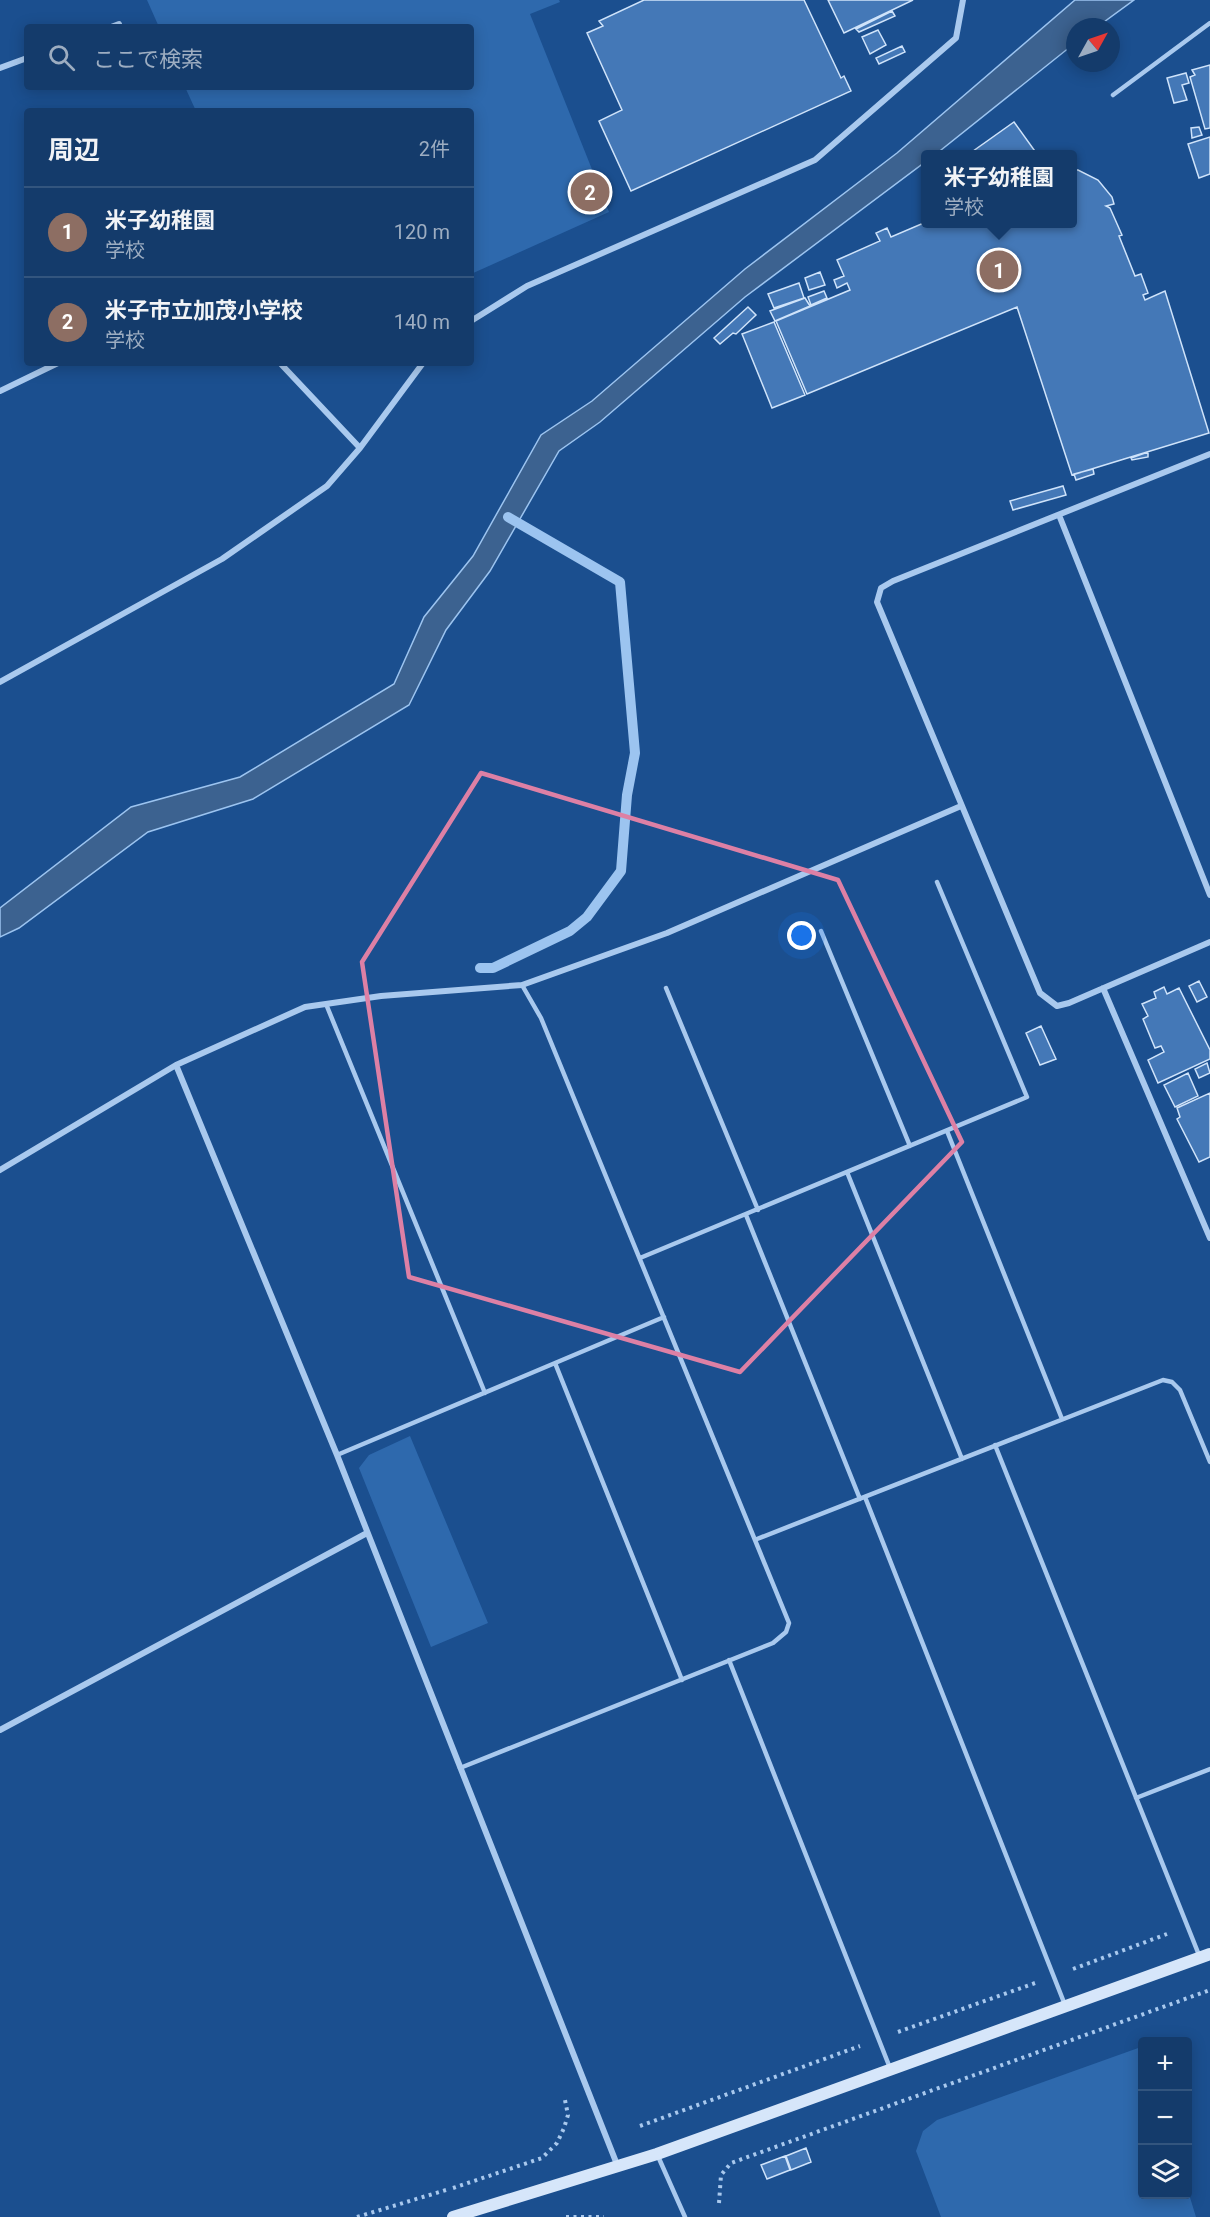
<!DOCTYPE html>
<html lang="ja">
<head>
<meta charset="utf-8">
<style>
  :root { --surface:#143b6b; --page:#214673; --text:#f1f3f6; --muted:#9dadc1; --line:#33557e; --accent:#90b9f0 }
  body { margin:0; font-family:Roboto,"Noto Sans JP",sans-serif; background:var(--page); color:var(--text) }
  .controls { position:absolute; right:18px; bottom:18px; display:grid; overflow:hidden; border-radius:6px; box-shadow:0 3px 15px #0003 }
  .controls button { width:54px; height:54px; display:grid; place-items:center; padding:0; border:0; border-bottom:2px solid var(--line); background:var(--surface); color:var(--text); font:30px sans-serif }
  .compass { position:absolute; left:1066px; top:18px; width:54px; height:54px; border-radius:50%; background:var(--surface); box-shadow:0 3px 15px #0003; rotate:50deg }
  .you { position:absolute; left:802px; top:936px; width:21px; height:21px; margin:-15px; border:4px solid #fff; border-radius:50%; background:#1a73e8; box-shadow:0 0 0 9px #1a73e833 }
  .badge { display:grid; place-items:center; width:39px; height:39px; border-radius:50%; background:var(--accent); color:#fff; font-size:20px; font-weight:700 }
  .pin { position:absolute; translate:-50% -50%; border:3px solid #fff; box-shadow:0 2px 6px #0006 }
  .popup { position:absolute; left:921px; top:150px; width:156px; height:78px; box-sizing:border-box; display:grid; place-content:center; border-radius:6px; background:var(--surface); filter:drop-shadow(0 2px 4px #0005); font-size:20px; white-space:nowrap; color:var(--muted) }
  .popup b { font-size:22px; color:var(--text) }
  .popup::after { content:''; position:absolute; left:50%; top:100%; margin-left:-12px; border:12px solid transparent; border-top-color:var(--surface) }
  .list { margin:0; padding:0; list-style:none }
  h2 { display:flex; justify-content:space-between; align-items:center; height:78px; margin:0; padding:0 24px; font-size:26px }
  h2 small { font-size:20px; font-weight:400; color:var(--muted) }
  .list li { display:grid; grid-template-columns:39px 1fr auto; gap:18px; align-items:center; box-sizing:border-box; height:90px; padding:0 24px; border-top:2px solid var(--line) }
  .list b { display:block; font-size:22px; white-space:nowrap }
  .list p { margin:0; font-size:20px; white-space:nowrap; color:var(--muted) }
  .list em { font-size:20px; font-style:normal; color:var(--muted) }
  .icon { flex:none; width:33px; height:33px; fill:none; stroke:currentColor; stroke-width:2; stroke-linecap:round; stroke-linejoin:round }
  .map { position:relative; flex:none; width:1210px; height:2217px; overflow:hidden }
  .search { position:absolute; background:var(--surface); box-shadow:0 3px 15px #0003; left:24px; top:24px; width:450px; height:66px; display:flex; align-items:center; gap:15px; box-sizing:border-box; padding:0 21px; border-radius:6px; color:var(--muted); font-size:22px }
  .panel { position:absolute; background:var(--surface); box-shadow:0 3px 15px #0003; left:24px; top:108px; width:450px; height:258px; border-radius:6px }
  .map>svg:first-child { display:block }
  .green { fill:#2e69ad }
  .water { fill:#3c6290; stroke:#9cc4f0; stroke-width:1.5 }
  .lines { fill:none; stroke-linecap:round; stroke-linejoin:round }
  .stream { stroke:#9cc4f0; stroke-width:10 }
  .building { fill:#4478b7; stroke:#cfe3fa; stroke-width:1.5 }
  .path { stroke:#a9c9ee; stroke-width:4; stroke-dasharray:3 4.5; stroke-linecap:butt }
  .lane { stroke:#a9c9ee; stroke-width:4.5 }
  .street { stroke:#a9c9ee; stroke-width:6 }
  .secondary { stroke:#d6e6fa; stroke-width:12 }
  .marked { fill:none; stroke:#dd80a5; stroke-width:4.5; stroke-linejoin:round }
</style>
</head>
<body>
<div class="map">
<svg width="1210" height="2217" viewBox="0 0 1210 2217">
  <rect width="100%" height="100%" fill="#1b4f8f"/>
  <path class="green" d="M147 0H559L560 2 530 14 609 212 471 274V111H196L185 87H471V27H159Z
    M410 1436 488 1623 431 1647 359 1468 369 1455Z
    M1141 2047 1142 2194H1188V2191L1196 2217H941L916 2151 923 2131 937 2120Z"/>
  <path class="water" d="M1075 0H1134L1097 27H1075V43L936 154H926L925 162 745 297 600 422 559 451 490 571 446 630 409 705 253 799 148 832 19 928 0 937V908L131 807 240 777 394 684 424 617 473 556 541 435 592 401 745 269 897 153Z"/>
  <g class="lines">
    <path class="stream" d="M480 968H493L570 931 587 917 621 871 627 795 635 753 620 582 508 517"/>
  </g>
  <path class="building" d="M644 0H804L841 78 844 76 851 91 631 191 599 121 622 110 587 33 603 26 599 21Z
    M828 0H913L844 33Z
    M892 11 895 16 859 32 856 29Z
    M878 30 886 45 870 54 862 37Z
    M902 46 905 52 879 64 876 58Z
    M1210 65V128L1205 129 1190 77 1195 75 1192 70Z
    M1186 73 1189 83 1182 85 1187 100 1174 103 1167 78Z
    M1014 122 1037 154H969Z
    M1199 127 1202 135 1192 138 1191 128Z
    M1210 137V174L1199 178 1188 144Z
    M1072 170H1078L1098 180 1112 197 1114 204 1106 206 1110 208 1122 235 1119 236 1135 276 1141 274 1148 293 1143 295 1145 300 1165 291 1209 433 1072 475 1017 307 807 394 776 321 850 290 847 283 837 288 834 280 844 276 837 260 880 241 876 233 887 228 891 237 926 222 1072 224Z
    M820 272 825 285 809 290 805 278Z
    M799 283 804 298 774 308 768 294Z
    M824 291 827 298 811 305 808 297Z
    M805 298 810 306 775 321 770 311Z
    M748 307 756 315 736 334 733 333 720 344 714 338Z
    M774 322 805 395 772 408 742 334Z
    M1148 452V457L1132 460 1131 458Z
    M1093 469 1094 474 1076 480 1074 474Z
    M1063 486 1066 495 1013 510 1010 501Z
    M1199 981 1207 997 1197 1002 1189 986Z
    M1164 987 1167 994 1179 988 1210 1050V1059L1158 1083 1148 1060 1164 1052 1161 1046 1155 1048 1143 1019 1148 1016 1142 1004 1156 998 1154 992Z
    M1041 1026 1056 1059 1040 1065 1026 1033Z
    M1207 1063 1210 1073 1199 1078 1195 1069Z
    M1188 1073 1198 1096 1175 1107 1164 1085Z
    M1210 1093V1157L1199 1162 1177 1119 1180 1117 1177 1108Z
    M806 2148 811 2162 791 2170 786 2156Z
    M785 2156 790 2170 767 2179 761 2165Z"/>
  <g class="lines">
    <path class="path" d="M1073 1969 1167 1934
      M898 2032 1035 1983
      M640 2126 860 2046
      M453 2188 542 2158 557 2143 564 2128 568 2115 565 2100
      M719 2203 721 2175 731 2163 1210 1990
      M357 2217 446 2190
      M566 2217H604"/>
    <path class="lane" d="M1113 95 1210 23
      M821 931 910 1146
      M666 988 758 1210
      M326 1004 485 1393
      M947 1131 1062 1419
      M847 1172 962 1459
      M746 1215 860 1499
      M640 1258 1027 1097 937 882
      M555 1363 682 1680
      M995 1445 1199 1955
      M337 1455 664 1317
      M865 1497 1065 2005
      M757 1539 1163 1380 1172 1382 1180 1390 1210 1462
      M729 1660 890 2068
      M460 1768 773 1643 786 1632 789 1623 541 1018 522 985
      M1136 1798 1210 1769
      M657 2154 685 2217"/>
    <path class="street" d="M111 27 119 24
      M0 68 27 58
      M471 321 527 286 815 160 956 38 963 0
      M280 363 360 448
      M0 391 58 363
      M1210 454 893 581 881 588 877 602 1040 993 1057 1006 1069 1003 1210 942
      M1059 515 1210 895
      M0 682 222 559 327 486 360 448 423 363
      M1103 988 1210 1238
      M176 1065 337 1455 618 2167
      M0 1170 176 1065 305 1007 381 996 522 985 667 933 961 806
      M0 1730 367 1533"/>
    <path class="secondary" d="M453 2217 657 2154 1210 1954"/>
  </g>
  <path class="marked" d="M481 773 838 880 962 1142 740 1372 409 1277 362 962Z"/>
</svg>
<div class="controls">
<button>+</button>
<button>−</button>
<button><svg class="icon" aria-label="layers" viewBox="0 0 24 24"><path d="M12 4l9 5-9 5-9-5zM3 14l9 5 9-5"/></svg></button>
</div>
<svg class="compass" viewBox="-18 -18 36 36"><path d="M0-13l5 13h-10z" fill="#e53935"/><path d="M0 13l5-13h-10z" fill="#9dadc1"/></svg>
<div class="you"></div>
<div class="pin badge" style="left:999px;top:270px;background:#8d6e63">1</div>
<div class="popup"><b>米子幼稚園</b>学校</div>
<div class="pin badge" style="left:590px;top:192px;background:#8d6e63">2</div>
<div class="search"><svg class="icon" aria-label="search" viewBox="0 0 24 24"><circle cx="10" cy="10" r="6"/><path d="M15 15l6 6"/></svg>ここで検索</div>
<section class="panel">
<h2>周辺<small>2件</small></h2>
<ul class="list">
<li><span class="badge" style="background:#8d6e63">1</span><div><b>米子幼稚園</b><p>学校</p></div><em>120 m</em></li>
<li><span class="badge" style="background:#8d6e63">2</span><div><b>米子市立加茂小学校</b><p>学校</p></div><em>140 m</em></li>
</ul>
</section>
</div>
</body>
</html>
